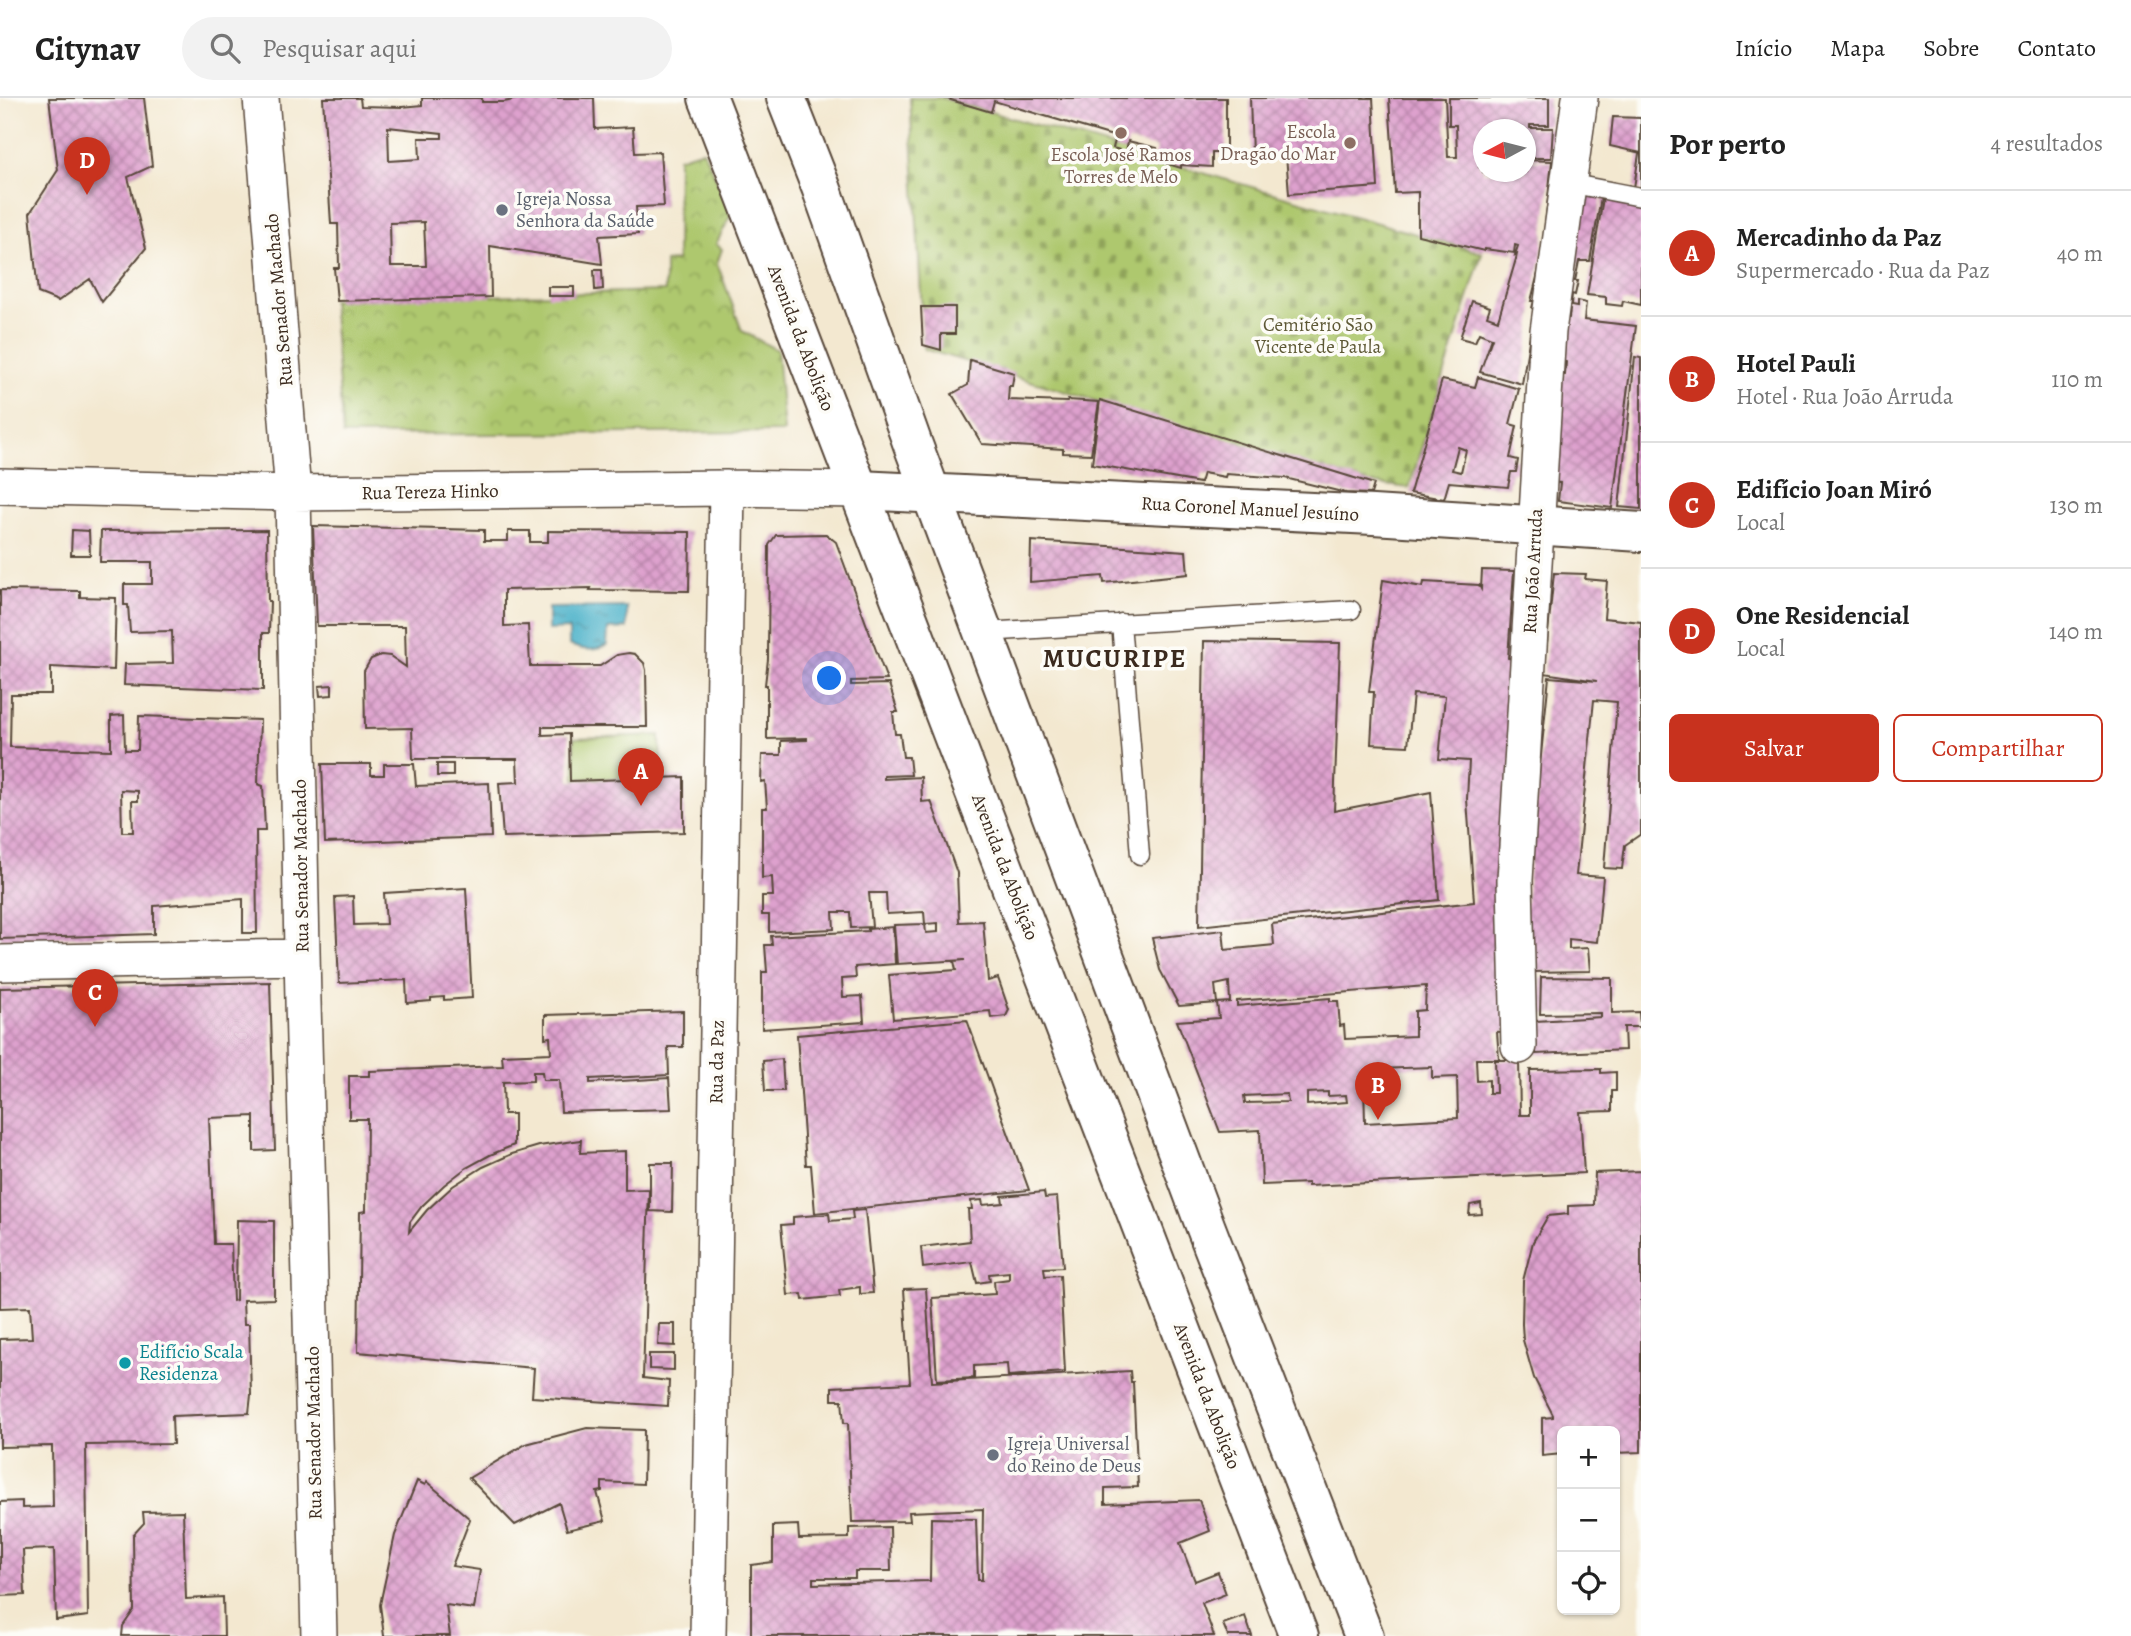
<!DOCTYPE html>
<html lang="pt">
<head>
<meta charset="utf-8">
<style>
  :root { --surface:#fff; --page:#f2f2f2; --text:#222; --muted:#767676; --line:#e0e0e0; --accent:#c8321e }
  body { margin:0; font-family:Alegreya,serif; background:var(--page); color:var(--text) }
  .controls { position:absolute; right:21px; bottom:21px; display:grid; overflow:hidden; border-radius:10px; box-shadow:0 2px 5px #0004 }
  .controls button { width:63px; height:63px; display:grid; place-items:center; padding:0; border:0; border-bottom:2px solid var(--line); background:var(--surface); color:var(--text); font:35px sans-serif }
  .compass { position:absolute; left:1473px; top:21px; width:63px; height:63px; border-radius:50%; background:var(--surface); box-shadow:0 2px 5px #0004; rotate:263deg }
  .you { position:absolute; left:830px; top:581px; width:24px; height:24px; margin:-18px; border:5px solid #fff; border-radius:50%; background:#1a73e8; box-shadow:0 0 0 10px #1a73e833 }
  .badge { display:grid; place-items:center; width:46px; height:46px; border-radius:50%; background:var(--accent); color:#fff; font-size:23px; font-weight:700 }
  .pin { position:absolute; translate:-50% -58px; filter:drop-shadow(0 2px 4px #0008) }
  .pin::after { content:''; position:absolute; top:37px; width:24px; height:21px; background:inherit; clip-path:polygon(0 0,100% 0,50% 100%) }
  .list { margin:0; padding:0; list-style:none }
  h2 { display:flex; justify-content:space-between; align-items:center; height:91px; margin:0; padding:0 28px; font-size:30px }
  h2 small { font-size:23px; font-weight:400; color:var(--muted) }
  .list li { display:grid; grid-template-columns:46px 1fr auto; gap:21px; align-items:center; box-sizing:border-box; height:126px; padding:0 28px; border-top:2px solid var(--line) }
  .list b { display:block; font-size:26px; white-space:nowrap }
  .list p { margin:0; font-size:23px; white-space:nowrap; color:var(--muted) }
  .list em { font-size:23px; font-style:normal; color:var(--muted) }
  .actions { display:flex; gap:14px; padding:21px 28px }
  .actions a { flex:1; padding:16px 0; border:2px solid var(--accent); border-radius:10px; text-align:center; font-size:24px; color:var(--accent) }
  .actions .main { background:var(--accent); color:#fff }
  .icon { flex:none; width:38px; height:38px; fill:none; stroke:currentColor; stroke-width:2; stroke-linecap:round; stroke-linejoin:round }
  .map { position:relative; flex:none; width:1641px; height:1538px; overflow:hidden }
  header { display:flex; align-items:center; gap:42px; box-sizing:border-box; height:98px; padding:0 35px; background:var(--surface); border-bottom:2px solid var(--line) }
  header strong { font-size:33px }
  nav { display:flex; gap:38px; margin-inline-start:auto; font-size:24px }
  .search { width:490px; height:63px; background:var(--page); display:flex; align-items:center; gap:18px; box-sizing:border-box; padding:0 24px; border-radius:38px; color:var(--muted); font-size:26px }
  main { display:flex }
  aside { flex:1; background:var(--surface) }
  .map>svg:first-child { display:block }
  .cemetery { fill:url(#cemetery-stones); stroke:#747946; stroke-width:2 }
  .park { fill:url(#park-crowns); stroke:#747946; stroke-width:2 }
  .pitch { fill:#aec86e; stroke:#747946; stroke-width:2 }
  .water { fill:url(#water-ripples); stroke:#426e74; stroke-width:2 }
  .building { fill:url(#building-cross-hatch); fill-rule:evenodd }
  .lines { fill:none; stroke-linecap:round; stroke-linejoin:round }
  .service-casing { stroke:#574639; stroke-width:21 }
  .minor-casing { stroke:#574639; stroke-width:38 }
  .tertiary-casing { stroke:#574639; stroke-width:42 }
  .primary-casing { stroke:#574639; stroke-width:42 }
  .service { stroke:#fff; stroke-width:18 }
  .minor { stroke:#fff; stroke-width:35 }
  .tertiary { stroke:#fff; stroke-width:38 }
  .primary { stroke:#fff; stroke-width:38 }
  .education-dot { fill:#8d6e63; stroke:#fdfcf7; stroke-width:2.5 }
  .worship-dot { fill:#6b7280; stroke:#fdfcf7; stroke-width:2.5 }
  .culture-dot { fill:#0f9aa8; stroke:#fdfcf7; stroke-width:2.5 }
  .labels { text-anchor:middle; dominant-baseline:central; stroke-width:7; stroke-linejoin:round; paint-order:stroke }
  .education-label { font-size:19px; fill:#785e54; stroke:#fdfcf7; text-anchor:end }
  .worship-label { font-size:19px; fill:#5b616d; stroke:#fdfcf7; text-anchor:start }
  .street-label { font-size:19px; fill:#3b2a1e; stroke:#fdfcf7 }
  .park-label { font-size:19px; fill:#5e5936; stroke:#fdfcf7 }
  .culture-label { font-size:19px; fill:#0d838f; stroke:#fdfcf7; text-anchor:start }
  .district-label { font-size:26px; font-weight:bold; letter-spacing:2px; fill:#3b2a1e; stroke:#fdfcf7 }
</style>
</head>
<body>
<header>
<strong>Citynav</strong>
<div class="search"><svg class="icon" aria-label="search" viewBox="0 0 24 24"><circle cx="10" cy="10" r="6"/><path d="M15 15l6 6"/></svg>Pesquisar aqui</div>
<nav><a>Início</a><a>Mapa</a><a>Sobre</a><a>Contato</a></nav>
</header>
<main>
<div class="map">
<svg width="1641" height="1538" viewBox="0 0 1641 1538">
  <defs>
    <pattern id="cemetery-stones" width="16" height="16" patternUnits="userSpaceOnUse" patternTransform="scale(1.75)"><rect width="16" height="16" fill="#aec86e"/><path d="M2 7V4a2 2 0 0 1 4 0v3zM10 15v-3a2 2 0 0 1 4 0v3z" fill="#8fa35a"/></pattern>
    <pattern id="park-crowns" width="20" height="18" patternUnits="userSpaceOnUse" patternTransform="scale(1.75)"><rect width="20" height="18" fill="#aec86e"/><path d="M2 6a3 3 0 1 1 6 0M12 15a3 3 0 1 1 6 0" fill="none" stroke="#8fa35a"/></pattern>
    <pattern id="water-ripples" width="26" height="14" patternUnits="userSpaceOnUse" patternTransform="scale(1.75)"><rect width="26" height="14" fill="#4ab1c9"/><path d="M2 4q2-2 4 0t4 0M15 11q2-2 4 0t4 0" fill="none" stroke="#3f90a3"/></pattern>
    <pattern id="building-cross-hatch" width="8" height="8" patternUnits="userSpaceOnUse" patternTransform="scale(1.75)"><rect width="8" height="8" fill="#dea1ce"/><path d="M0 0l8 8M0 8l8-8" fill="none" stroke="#b583a7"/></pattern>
  </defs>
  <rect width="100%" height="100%" fill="#fdfcf7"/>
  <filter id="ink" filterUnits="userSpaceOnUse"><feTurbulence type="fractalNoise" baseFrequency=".0143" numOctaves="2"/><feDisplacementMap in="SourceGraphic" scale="14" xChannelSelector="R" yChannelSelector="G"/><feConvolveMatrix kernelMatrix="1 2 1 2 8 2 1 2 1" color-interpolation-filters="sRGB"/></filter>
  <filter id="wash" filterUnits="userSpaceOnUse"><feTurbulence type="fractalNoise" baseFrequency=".00686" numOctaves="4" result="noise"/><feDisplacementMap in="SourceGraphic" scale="28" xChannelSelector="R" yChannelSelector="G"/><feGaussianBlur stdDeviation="1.57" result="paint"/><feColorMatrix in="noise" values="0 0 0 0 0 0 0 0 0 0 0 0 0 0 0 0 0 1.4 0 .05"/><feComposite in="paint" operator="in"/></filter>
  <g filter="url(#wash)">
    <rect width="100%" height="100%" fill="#f3e8d0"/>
    <path class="cemetery" d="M910 0H942L1482 155 1409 390 1369 385 924 251Z"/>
    <path class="park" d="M703 52 732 115 716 146 722 151 717 165 742 233 777 252 784 334 343 337 332 202 665 193V164L677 163 678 60Z"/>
    <path class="pitch" d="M660 637 661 679 575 681 574 640Z"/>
    <path class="water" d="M627 509V530L608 531 607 547C594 554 583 552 569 547V531L548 532V510Z"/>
    <g id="blocks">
      <path class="building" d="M49 0H144L152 68 128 79 146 150 102 204 90 181 58 203 38 195 30 115 58 72Z
        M323 0H360L361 8 402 9 422 7V0H482V4H504L522 0H594L595 31 633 29 635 55 660 54 664 108 636 109 638 136 599 138 602 166 490 148 491 199 337 203 334 170H339L338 126H331ZM388 29 442 35V40H419L420 61 389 63ZM424 124 426 168H391L390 125Z
        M944 0H1226V55H1212V69L1181 67V70L1154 62 1157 50 1128 43 1126 54 1113 50 1116 39 994 3 991 14Z
        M1250 0H1373L1378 89 1289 96 1286 56H1252Z
        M1389 0H1445L1448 59H1457L1456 27H1449V0H1549V27H1530V30H1553L1551 60H1526V32H1483V60H1480V62L1479 69 1483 70V74H1526V62L1552 63 1541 163 1531 203H1534L1532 210 1534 212 1522 286 1480 274 1492 240 1479 235 1475 244 1460 240 1472 203 1490 209 1487 218 1498 222 1516 161 1517 156 1515 157 1518 148 1515 147 1514 155 1484 151V153L1418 137V94L1395 95Z
        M1613 19 1641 20V55L1610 48Z
        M1639 55H1641V92L1634 90Z
        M1574 93 1601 99 1590 163H1579L1575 183H1578L1575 197 1572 196 1571 208 1577 209V203L1586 205 1584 222 1636 228 1612 410 1558 403 1560 385 1549 384 1551 276 1565 277 1566 264 1553 262 1561 219 1569 220 1570 212 1559 210Z
        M1603 100 1641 108V207L1623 203 1622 208 1606 206V199L1587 197Z
        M594 172H602L603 191 595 192Z
        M548 189H574V198H548Z
        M921 209H955V236H941V252L923 247Z
        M1635 259 1641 260V411L1619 409Z
        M970 262 1014 275 1012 288H1009L1008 302 1067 304 1068 302 1099 304 1091 356 1063 355V351L982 346 952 296 968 287Z
        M1478 279 1519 291 1510 326 1517 328 1510 360 1518 362 1516 374H1511L1508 389 1449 384 1444 401 1410 395 1442 282 1475 289ZM1458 349 1466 352 1461 374 1452 372Z
        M1100 302 1374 386 1371 396 1346 395 1285 380 1255 378 1226 376 1225 379 1203 375 1200 385 1092 366Z
        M313 428 484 432V443H508V433H530V444H548V433L690 434 689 493 590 492 591 490 504 492V528L528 527 530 568H600L617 557 629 555 635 556 644 565 646 572 647 629H542V637L569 636 570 683 684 679V734L503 739 499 685 518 684 517 661H413L412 630 365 631 364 573 371 561 381 557 390 558 406 569 405 528H317Z
        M72 432 89 433 90 457H71Z
        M267 432 268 503H270L269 535H263V592L124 587 125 566 173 565 172 533 130 534 128 507H124V486H152V464H100L101 433Z
        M826 436 836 444 887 582 851 583V587L889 586 898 614H893L895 636H900L903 659H909L911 677 884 678V681L921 679 922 704 931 703 957 775 959 824 983 823 988 883 998 880 1009 912 1006 918 991 920 990 913 893 921 889 877 956 872 954 863 965 862 897 866 894 827 925 826 926 835 938 834V825L925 826 924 814 887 816 886 795H869L872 829 851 830 850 814H833L834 831 769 834V817H762V798H773L772 779 762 780V710H767L765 683 761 684 762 657H781V643L807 642V640L767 641V587H765L768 561 769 447 776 437Z
        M1031 443 1186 453 1188 476 1104 485 1103 478 1030 484Z
        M1482 472 1514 473 1508 560 1514 561 1507 933 1497 934 1499 961H1476L1477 983 1489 982V995H1496L1495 962H1519L1520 1017H1530V972L1601 971V975L1616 974V993H1612V1013L1580 1014 1584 1075 1308 1088V1085L1262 1087 1260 1032 1220 1034 1177 923 1219 920 1217 905 1230 904 1229 884 1215 887 1217 905 1179 908 1160 872 1152 840 1223 832 1225 852 1274 847 1272 826 1474 804 1467 701 1469 663 1439 661 1445 598 1413 596 1408 648 1371 646 1374 594H1369L1383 482 1423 489 1424 484 1479 487 1481 491ZM1426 888 1425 912 1415 913V938L1345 941 1344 927 1340 928 1338 903H1330V900L1237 908V903ZM1432 969V980L1457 979 1458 1020 1365 1025 1364 984 1378 983 1377 971ZM1328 994V998L1346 997 1347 1004 1307 1007V995ZM1287 996 1288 1004 1245 1005 1244 998Z
        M1554 475 1586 476 1585 481 1607 483 1604 520 1641 524V736L1625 747 1622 771 1604 770 1617 604 1594 602 1576 777 1603 779 1597 844 1569 841V851L1588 850 1590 873 1530 874 1525 814 1549 579 1597 583 1544 575Z
        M0 492 80 493V499L116 500 114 572 51 569V596H11L10 649 111 652V618L124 617 125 652H138L139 618 260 622 258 686 263 688 265 733H256L257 835H243V801L154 808V836L0 841ZM121 692 138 693V703H132L133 734H122Z
        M1204 543 1340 545 1334 713 1431 694 1439 802 1199 828Z
        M332 587V597L320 598 319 588Z
        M322 666H371V677H384V666H414L416 688 489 685 491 739 325 745Z
        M437 666H453V678H437Z
        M466 790 472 900 444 902V899L431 900V903L407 905 406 882 339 885 335 799 353 798 354 827 386 826 384 795Z
        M893 829 895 866 855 869 856 880 842 881 843 899 862 898 864 924 762 931V874H767L765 847H772L771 838 868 833V831Z
        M1541 879 1612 880V915L1639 914 1640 929H1624L1625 952 1536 956V923L1601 919V915L1540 916Z
        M270 884 275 1052 254 1053V1018L209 1020 214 1146H231L233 1203 236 1202 237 1122 274 1123V1201L243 1202 244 1226H249L251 1297 249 1315 172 1318 173 1346 86 1347 88 1518 56 1522 54 1451 23 1452 25 1497 0 1498V1404L22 1403V1410L53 1409 52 1348 0 1349V1241L32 1240 30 1209 0 1210V890Z
        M683 913V949H668L669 977 590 981V985L669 980 671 1011 561 1014 559 982H543L542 974H533V983L503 984 504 1016H514V1047L490 1057 466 1070 444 1087 422 1108 410 1124 409 1134 427 1112 453 1088 483 1069 512 1056 539 1048 581 1042 580 1055 625 1053V1092L649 1091 643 1280 669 1283 668 1308 532 1299 534 1270 358 1254 360 1114 366 1113 367 1021H349V978H369V973L503 968 502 957 551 955 550 939 545 940V917Z
        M967 922 1029 1092 815 1115 811 1067H806L797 937Z
        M782 961 784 993H765L763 963Z
        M650 1065H673L672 1114 650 1113Z
        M1641 1073V1354L1615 1355V1333H1562V1356L1542 1358V1320L1553 1319V1317L1534 1280 1523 1242 1522 1226 1523 1183 1533 1144 1548 1118 1568 1116V1108L1594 1107 1595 1075Z
        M1044 1094 1045 1100 1057 1099 1063 1169 1044 1170 1045 1178 1060 1177 1065 1274 1008 1278 1007 1266 974 1268V1280L937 1282 932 1200 995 1196 994 1183 1009 1181V1174L989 1176 990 1183 977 1185 972 1164 923 1170 921 1149 970 1143 968 1111H972L971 1103 982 1102 983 1107 1003 1105 1002 1098Z
        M1481 1105 1482 1116 1469 1117 1470 1107Z
        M865 1112 873 1195 860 1196V1189L839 1192 840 1198 803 1202 802 1196 788 1197 781 1127 793 1126V1119L829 1116 830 1123 853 1121 852 1113Z
        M926 1190 932 1284 1130 1273 1131 1284H1133L1138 1389 1105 1390V1406L1199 1402 1210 1433 1180 1445 1195 1483 1218 1474 1226 1496 1202 1505 1214 1538H751V1467L773 1464V1428L798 1427 799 1441 849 1440V1430L890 1429 891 1473H855V1480H813V1486L930 1483 931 1420 976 1421 978 1482H982L983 1411 909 1414 910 1423 852 1424 848 1325H844L842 1302H832V1289L910 1285 904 1191Z
        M659 1226H675V1248L658 1247Z
        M649 1256H674V1272L649 1271Z
        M587 1330 644 1332 643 1386 602 1384V1393L597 1394 605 1423 567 1432 559 1405 515 1427 469 1380 526 1346Z
        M417 1383 425 1387 427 1384 470 1421 452 1468 480 1472 474 1511 446 1507 450 1538H384L380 1507 382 1497 395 1437Z
        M183 1413 186 1501 223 1499 224 1538H122L123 1528 134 1512 133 1437 144 1425 143 1414Z
        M1245 1518 1252 1538H1228L1223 1526Z"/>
    </g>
  </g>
  <g filter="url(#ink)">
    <use href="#blocks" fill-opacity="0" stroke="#574639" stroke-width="2"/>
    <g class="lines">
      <defs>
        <path id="service" d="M1568 85 1641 99
          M1121 525 1140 757
          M985 534 1351 512"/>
        <path id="minor" d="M261 0 293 395 303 903 319 1538
          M0 388 293 395 727 390 859 392
          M0 865 302 859
          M1519 948 1515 782 1548 233 1580 0
          M708 1538 727 390"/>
        <path id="tertiary" d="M859 392 1373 417 1641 434"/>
        <path id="primary" d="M708 0 1299 1538
          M786 0 821 89 913 347 1206 1130 1364 1538"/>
      </defs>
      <use href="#service" class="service-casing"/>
      <use href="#minor" class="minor-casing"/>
      <use href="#tertiary" class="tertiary-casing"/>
      <use href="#primary" class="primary-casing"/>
      <use href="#service" class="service"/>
      <use href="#minor" class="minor"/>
      <use href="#tertiary" class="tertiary"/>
      <use href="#primary" class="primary"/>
    </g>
  </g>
  <g class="education-dot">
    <circle cx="1121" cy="35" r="7"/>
    <circle cx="1350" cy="45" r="7"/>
  </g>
  <g class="worship-dot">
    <circle cx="502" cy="112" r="7"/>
    <circle cx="993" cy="1357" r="7"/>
  </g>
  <circle class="culture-dot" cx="125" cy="1265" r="7"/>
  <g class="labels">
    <g class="education-label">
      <text x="1336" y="34">Escola<tspan x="1336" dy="22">Dragão do Mar</tspan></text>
      <text x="1121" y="57" text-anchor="middle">Escola José Ramos<tspan x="1121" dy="22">Torres de Melo</tspan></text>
    </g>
    <g class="worship-label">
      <text x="516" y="101">Igreja Nossa<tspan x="516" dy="22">Senhora da Saúde</tspan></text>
      <text x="1007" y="1346">Igreja Universal<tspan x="1007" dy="22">do Reino de Deus</tspan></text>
    </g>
    <g class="street-label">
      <text transform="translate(279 202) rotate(-95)">Rua Senador Machado</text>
      <text transform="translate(801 240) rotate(69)">Avenida da Abolição</text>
      <text transform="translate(430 394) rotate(-1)">Rua Tereza Hinko</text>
      <text transform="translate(1250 411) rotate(3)">Rua Coronel Manuel Jesuíno</text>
      <text transform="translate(1533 473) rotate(-87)">Rua João Arruda</text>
      <text transform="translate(301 768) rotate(-91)">Rua Senador Machado</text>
      <text transform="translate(1005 769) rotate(69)">Avenida da Abolição</text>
      <text transform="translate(717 964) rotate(-89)">Rua da Paz</text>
      <text transform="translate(1207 1298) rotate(69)">Avenida da Abolição</text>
      <text transform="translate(314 1335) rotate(-91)">Rua Senador Machado</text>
    </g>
    <g class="park-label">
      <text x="1318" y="227">Cemitério São<tspan x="1318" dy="22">Vicente de Paula</tspan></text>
    </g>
    <g class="culture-label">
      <text x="139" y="1254">Edifício Scala<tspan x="139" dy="22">Residenza</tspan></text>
    </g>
    <g class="district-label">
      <text x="1115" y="560">MUCURIPE</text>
    </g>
  </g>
</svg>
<div class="controls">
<button>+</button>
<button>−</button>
<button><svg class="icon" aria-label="locate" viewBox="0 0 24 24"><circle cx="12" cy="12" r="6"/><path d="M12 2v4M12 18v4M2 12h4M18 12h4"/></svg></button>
</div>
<svg class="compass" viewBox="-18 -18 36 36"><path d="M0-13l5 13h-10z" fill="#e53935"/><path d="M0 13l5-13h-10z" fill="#767676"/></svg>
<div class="you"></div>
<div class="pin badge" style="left:641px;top:708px">A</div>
<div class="pin badge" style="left:1378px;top:1022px">B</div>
<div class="pin badge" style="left:95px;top:929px">C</div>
<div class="pin badge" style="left:87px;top:97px">D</div>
</div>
<aside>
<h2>Por perto<small>4 resultados</small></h2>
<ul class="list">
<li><span class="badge">A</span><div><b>Mercadinho da Paz</b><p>Supermercado · Rua da Paz</p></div><em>40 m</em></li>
<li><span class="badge">B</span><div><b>Hotel Pauli</b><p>Hotel · Rua João Arruda</p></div><em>110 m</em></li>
<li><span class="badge">C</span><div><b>Edifício Joan Miró</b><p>Local</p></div><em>130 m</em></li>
<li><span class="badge">D</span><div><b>One Residencial</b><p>Local</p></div><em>140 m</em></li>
</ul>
<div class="actions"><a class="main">Salvar</a><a>Compartilhar</a></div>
</aside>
</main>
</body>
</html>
